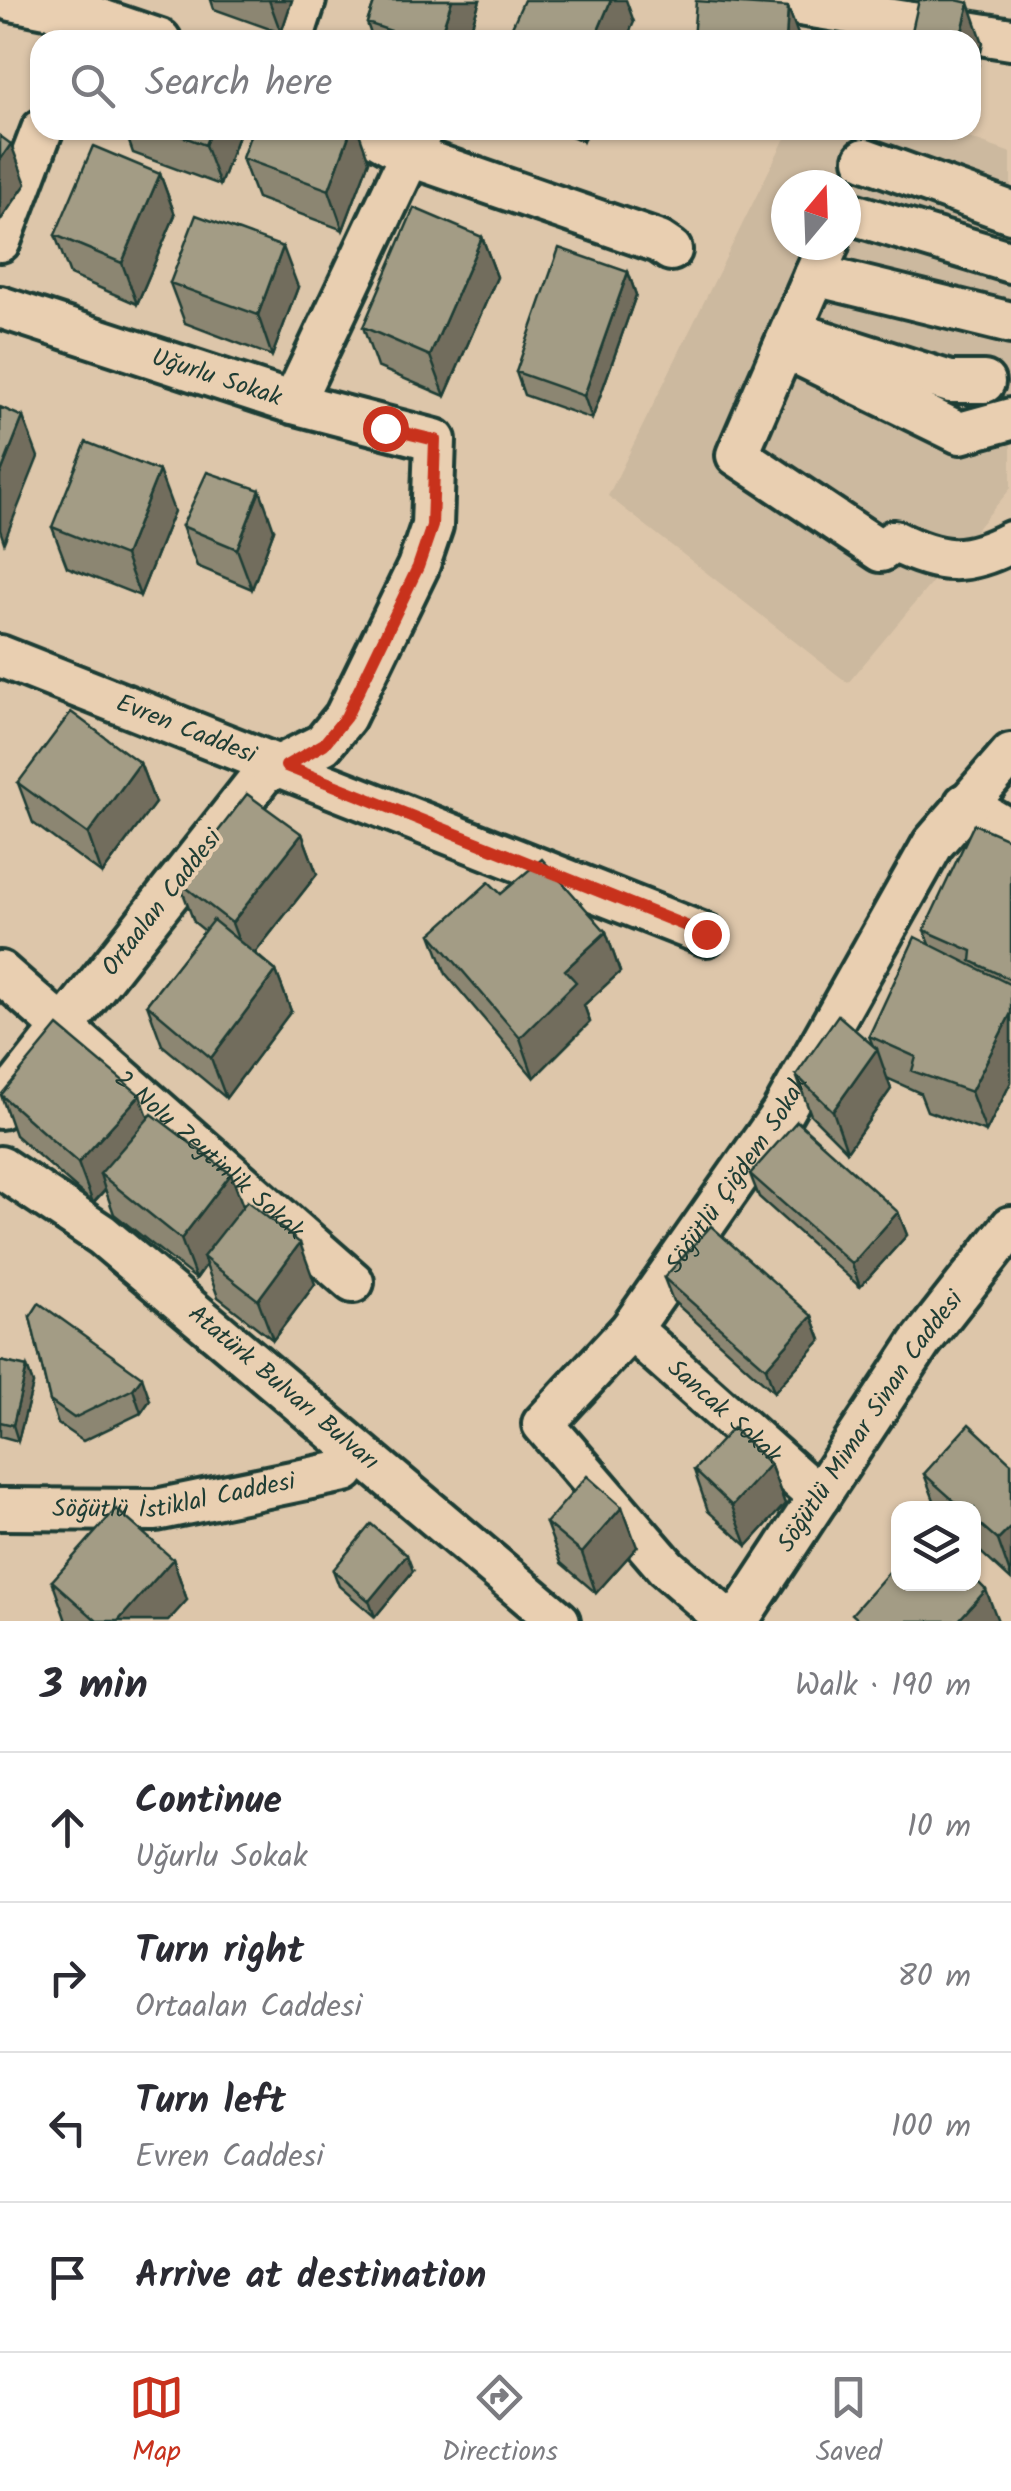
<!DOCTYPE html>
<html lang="en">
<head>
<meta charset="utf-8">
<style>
  :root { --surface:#fff; --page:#f2f2f3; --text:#2b2b33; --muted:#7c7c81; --line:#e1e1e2; --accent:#c8321e }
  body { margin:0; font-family:Kalam,sans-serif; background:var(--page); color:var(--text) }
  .controls { position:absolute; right:30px; bottom:30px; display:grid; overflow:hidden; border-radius:20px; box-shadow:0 2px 8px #0004 }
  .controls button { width:90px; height:90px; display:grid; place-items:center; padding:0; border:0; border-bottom:2px solid var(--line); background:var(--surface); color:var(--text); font:50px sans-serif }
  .compass { position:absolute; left:771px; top:170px; width:90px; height:90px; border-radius:50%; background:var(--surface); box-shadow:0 2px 8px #0004; rotate:19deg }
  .stop { position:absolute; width:30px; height:30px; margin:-22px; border:8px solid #c8321e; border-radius:50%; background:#fff }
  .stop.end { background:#c8321e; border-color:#fff; box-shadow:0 2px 10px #0008 }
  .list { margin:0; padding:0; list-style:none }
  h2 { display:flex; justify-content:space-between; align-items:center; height:130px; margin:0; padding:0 40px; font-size:42px }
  h2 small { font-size:32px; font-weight:400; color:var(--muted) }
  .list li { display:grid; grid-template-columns:65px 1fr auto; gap:30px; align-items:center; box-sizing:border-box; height:150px; padding:0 40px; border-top:2px solid var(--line) }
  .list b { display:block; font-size:38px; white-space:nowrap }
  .list p { margin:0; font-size:32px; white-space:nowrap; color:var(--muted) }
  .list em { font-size:32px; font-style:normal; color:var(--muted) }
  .icon { flex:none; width:55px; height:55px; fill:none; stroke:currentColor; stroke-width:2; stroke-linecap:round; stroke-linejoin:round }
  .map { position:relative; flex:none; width:1011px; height:1621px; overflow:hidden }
  .search { position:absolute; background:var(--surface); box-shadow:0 2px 8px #0004; left:30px; right:30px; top:30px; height:110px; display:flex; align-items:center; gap:25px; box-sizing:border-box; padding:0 35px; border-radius:30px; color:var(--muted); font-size:38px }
  .sheet { height:730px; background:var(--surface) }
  nav { display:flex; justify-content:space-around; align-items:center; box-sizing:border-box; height:140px; border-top:2px solid var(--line); background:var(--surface); font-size:28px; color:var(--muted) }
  nav a { display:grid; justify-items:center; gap:5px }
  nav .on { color:var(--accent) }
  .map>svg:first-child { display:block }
  .built { fill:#ccb99f; fill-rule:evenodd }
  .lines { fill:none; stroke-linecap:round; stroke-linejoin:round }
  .minor-casing { stroke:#1f3d34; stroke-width:48 }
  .minor { stroke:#e9cfb1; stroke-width:40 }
  .wall { fill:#8c8672; stroke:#1f3d34; stroke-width:2.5 }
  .shaded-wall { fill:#726d5d; stroke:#1f3d34; stroke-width:2.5 }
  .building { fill:#a39c85; stroke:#1f3d34; stroke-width:2.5 }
  .route { stroke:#c8321e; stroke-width:12 }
  .labels { text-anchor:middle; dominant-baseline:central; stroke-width:8; stroke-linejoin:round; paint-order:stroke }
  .street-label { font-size:25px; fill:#1f3d34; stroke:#e9cfb1 }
</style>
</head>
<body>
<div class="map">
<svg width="1011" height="1621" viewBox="0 0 1011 1621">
  <rect width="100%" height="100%" fill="#ddc6aa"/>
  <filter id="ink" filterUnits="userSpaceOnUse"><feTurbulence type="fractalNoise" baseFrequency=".01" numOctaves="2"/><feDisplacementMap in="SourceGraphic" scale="20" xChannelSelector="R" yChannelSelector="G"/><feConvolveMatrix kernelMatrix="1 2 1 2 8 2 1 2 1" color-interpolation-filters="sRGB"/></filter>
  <g filter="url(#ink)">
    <path class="built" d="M789 130H946L1011 153V488L848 683 608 496ZM786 185H846V245H786Z"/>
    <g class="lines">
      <defs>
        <g id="minor">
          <path d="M11 0 86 15 160 40"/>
          <path d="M769 0 1011 39"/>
          <path d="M292 40 305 0"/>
          <path d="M366 130 411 156 659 242 671 250"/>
          <path d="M865 159 1011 212"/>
          <path d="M846 212 1011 262"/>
          <path d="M0 241 42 130"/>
          <path d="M828 245 737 455 881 551 894 541C940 564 965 566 1011 542"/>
          <path d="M815 275 1011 323"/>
          <path id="s1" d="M0 307 293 403 435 440 432 526 418 567 345 717 323 744 263 774 0 1108"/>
          <path d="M809 337 950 382H984"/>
          <path d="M784 347 960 433 1011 419"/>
          <path d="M293 403 420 134"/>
          <path id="s2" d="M0 656 706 935"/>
          <path d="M965 804 1011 831"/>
          <path id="s3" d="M0 972 353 1282"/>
          <path id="s4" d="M0 1167 102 1235 559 1621"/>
          <path id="s5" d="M631 1329 819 1497"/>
          <path id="s6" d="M0 1509 156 1510 345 1471"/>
          <path id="s7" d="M728 1621 666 1567 543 1424 631 1329 782 1113 933 844 1011 754"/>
          <path id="s8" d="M737 1621 920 1343 1011 1227"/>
        </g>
      </defs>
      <use href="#minor" class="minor-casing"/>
      <use href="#minor" class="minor"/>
    </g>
    <path class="wall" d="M211 0H292L281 33 214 9Z
      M375 0H480L467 40H373L367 23Z
      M125 130H240L220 185 133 153Z
      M557 130H587L583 141Z
      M242 158 369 161 343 230 257 198Z
      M160 174 175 215 137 304 70 275 55 235Z
      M482 237 497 277 445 396 377 367 363 327Z
      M628 272 636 295 592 419 524 395 516 372Z
      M170 283 298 287 272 356 185 323Z
      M174 511 140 596 67 567 52 527Z
      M182 526 274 530 252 589 197 566Z
      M140 763 155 803 102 874 33 823 18 783Z
      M302 834 317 874 255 953 276 971 291 1011 226 1098 162 1045 147 1004 205 931 194 922 179 882Z
      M1011 840V1082L986 1132 927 1111 920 1093 887 1078 891 1089 847 1151 811 1115 796 1075 873 1046 869 1036 930 944 924 930Z
      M501 894 606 932 620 972 584 1005 590 1022 534 1078 446 974 431 934Z
      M1 1095 149 1118 243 1206 315 1284 273 1340 218 1297 206 1265 196 1279 114 1214 105 1189 93 1203 15 1135Z
      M750 1174 898 1212 907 1235 860 1287 759 1197Z
      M664 1278 812 1316 821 1340 774 1392 673 1301Z
      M30 1317 150 1400 141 1413 83 1441 58 1424 50 1401Z
      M0 1361 27 1367 33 1384 18 1441 0 1436Z
      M1011 1463V1580L974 1546V1508H937L924 1474Z
      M770 1464 785 1504 747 1546 708 1511 694 1470Z
      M546 1523 637 1547 596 1593 561 1563Z
      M173 1559 187 1600 168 1621H66L52 1581Z
      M333 1570 413 1571 375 1617 339 1586Z"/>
    <path class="shaded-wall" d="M269 0H292L281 33Z
      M452 0H480L467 40H439Z
      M611 0H626L634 22 626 40H594Z
      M969 3 983 43 971 98V40H960Z
      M788 7 800 40H786Z
      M211 130H240L220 185 205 145Z
      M351 130H358L369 161 343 230 329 190Z
      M579 130H587L583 141Z
      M11 144 26 184 0 221V160Z
      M160 174 175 215 137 304 122 263Z
      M482 237 497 277 445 396 430 356Z
      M283 247 298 287 272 356 258 315Z
      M628 272 636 295 592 419 584 396Z
      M23 417 38 457 4 542 0 530V475Z
      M159 471 174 511 140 596 125 556Z
      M260 490 274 530 252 589 237 549Z
      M140 763 155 803 102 874 88 834Z
      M302 834 317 874 247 963 232 923Z
      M606 932 620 972 584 1005 590 1022 534 1078 520 1038 565 970Z
      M276 971 291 1011 226 1098 211 1058Z
      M1011 1013V1082L986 1132 971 1092Z
      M877 1049 891 1089 847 1151 833 1111Z
      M140 1095 155 1135 100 1174 105 1190 93 1203 78 1163Z
      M231 1174 246 1214 203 1257 206 1265 196 1279 181 1239Z
      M898 1212 907 1235 860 1287 852 1264Z
      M300 1243 315 1284 273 1340 258 1300Z
      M812 1316 821 1340 774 1392 766 1368Z
      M27 1367 33 1384 18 1441 13 1425Z
      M142 1377 150 1400 141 1413 133 1389Z
      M770 1464 785 1504 747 1546 732 1506Z
      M622 1507 637 1547 596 1593 582 1553Z
      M1011 1527V1577L998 1540Z
      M407 1555 413 1571 375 1617 369 1601Z
      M173 1559 187 1600 168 1621H118Z
      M986 1590 998 1621H958Z"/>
    <path class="building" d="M375 0H452L439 40H418L367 23Z
      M524 0H611L594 40H506Z
      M919 0H956L969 3 960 40H910Z
      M696 1 788 7 786 40H693Z
      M166 130H211L205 145Z
      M252 130H351L329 190 242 158Z
      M0 136 11 144 0 160Z
      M93 146 160 174 122 263 55 235Z
      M414 208 482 237 430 356 363 327Z
      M196 215 283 247 258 315 170 283Z
      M559 248 628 272 584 396 516 372Z
      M0 407 23 417 0 475Z
      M86 442 159 471 125 556 52 527Z
      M207 472 260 490 237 549 182 526Z
      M71 712 140 763 88 834 18 783Z
      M247 794 302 834 232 923 179 882Z
      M974 824 1011 840V980L971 961 972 951 924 930Z
      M542 859 606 932 565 970 576 982 520 1038 431 934 489 882 501 894Z
      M213 920 276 971 211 1058 147 1004Z
      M915 937 1011 985V1013L971 1092 912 1071 916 1057 869 1036Z
      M838 1015 877 1049 833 1111 796 1075Z
      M58 1026 140 1095 78 1163 1 1095Z
      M152 1114 231 1174 181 1239 100 1174Z
      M797 1121 898 1212 852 1264 750 1174Z
      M247 1201 300 1243 258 1300 203 1257Z
      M711 1226 812 1316 766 1368 664 1278Z
      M39 1303 142 1377 133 1389 74 1418 50 1401 30 1317Z
      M0 1361 27 1367 13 1425 0 1422Z
      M969 1424 1011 1463V1527L998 1540 974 1519V1508H962L924 1474Z
      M733 1428 770 1464 732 1506 694 1470Z
      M587 1476 622 1507 582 1553 546 1523Z
      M116 1509 173 1559 118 1621H97L52 1581Z
      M371 1524 407 1555 369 1601 333 1570Z
      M898 1562V1584H974V1578L986 1590 958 1621H860L852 1614Z"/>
  </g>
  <g class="lines" filter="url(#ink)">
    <path class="route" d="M385 428 435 440 432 526 418 567 346 717 324 744 286 766 706 934"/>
  </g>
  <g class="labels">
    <g class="street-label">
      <text stroke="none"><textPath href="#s1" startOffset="228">Uğurlu Sokak</textPath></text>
      <text stroke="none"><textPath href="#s2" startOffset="200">Evren Caddesi</textPath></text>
      <text transform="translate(162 903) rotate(-52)">Ortaalan Caddesi</text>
      <text stroke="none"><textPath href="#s3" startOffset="278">2 Nolu Zeytinlik Sokak</textPath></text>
      <text stroke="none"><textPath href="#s7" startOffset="588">Söğütlü Çiğdem Sokak</textPath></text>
      <text stroke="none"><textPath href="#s4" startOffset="360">Atatürk Bulvarı Bulvarı</textPath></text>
      <text stroke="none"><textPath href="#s5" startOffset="125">Sancak Sokak</textPath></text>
      <text stroke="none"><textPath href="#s8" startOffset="240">Söğütlü Mimar Sinan Caddesi</textPath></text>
      <text stroke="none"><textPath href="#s6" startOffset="175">Söğütlü İstiklal Caddesi</textPath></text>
    </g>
  </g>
</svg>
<div class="controls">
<button><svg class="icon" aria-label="layers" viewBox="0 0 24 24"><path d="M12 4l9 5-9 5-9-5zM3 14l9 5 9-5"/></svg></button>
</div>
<svg class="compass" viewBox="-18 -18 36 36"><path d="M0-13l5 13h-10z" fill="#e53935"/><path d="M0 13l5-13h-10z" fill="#7c7c81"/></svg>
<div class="stop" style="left:385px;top:428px"></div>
<div class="stop end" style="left:706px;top:934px"></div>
<div class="search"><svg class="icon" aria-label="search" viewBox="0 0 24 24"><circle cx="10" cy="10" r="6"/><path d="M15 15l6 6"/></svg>Search here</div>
</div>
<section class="sheet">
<h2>3 min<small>Walk · 190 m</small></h2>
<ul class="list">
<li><svg class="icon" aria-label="ahead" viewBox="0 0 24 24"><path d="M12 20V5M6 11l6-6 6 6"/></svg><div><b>Continue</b><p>Uğurlu Sokak</p></div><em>10 m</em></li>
<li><svg class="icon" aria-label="right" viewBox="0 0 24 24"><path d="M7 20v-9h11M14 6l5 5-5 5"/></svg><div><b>Turn right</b><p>Ortaalan Caddesi</p></div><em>80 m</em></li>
<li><svg class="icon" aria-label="left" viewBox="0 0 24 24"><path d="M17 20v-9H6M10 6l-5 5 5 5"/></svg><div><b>Turn left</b><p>Evren Caddesi</p></div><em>100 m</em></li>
<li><svg class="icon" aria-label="arrive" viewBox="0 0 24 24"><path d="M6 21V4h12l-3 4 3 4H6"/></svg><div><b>Arrive at destination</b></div></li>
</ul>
</section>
<nav>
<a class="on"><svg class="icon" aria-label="map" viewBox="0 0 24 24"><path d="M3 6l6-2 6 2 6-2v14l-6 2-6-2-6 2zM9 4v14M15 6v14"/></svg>Map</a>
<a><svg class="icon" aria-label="directions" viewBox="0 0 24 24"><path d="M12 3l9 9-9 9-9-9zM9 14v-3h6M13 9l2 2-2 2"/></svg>Directions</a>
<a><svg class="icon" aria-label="saved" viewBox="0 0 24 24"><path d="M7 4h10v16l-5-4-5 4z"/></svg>Saved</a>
</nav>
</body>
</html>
